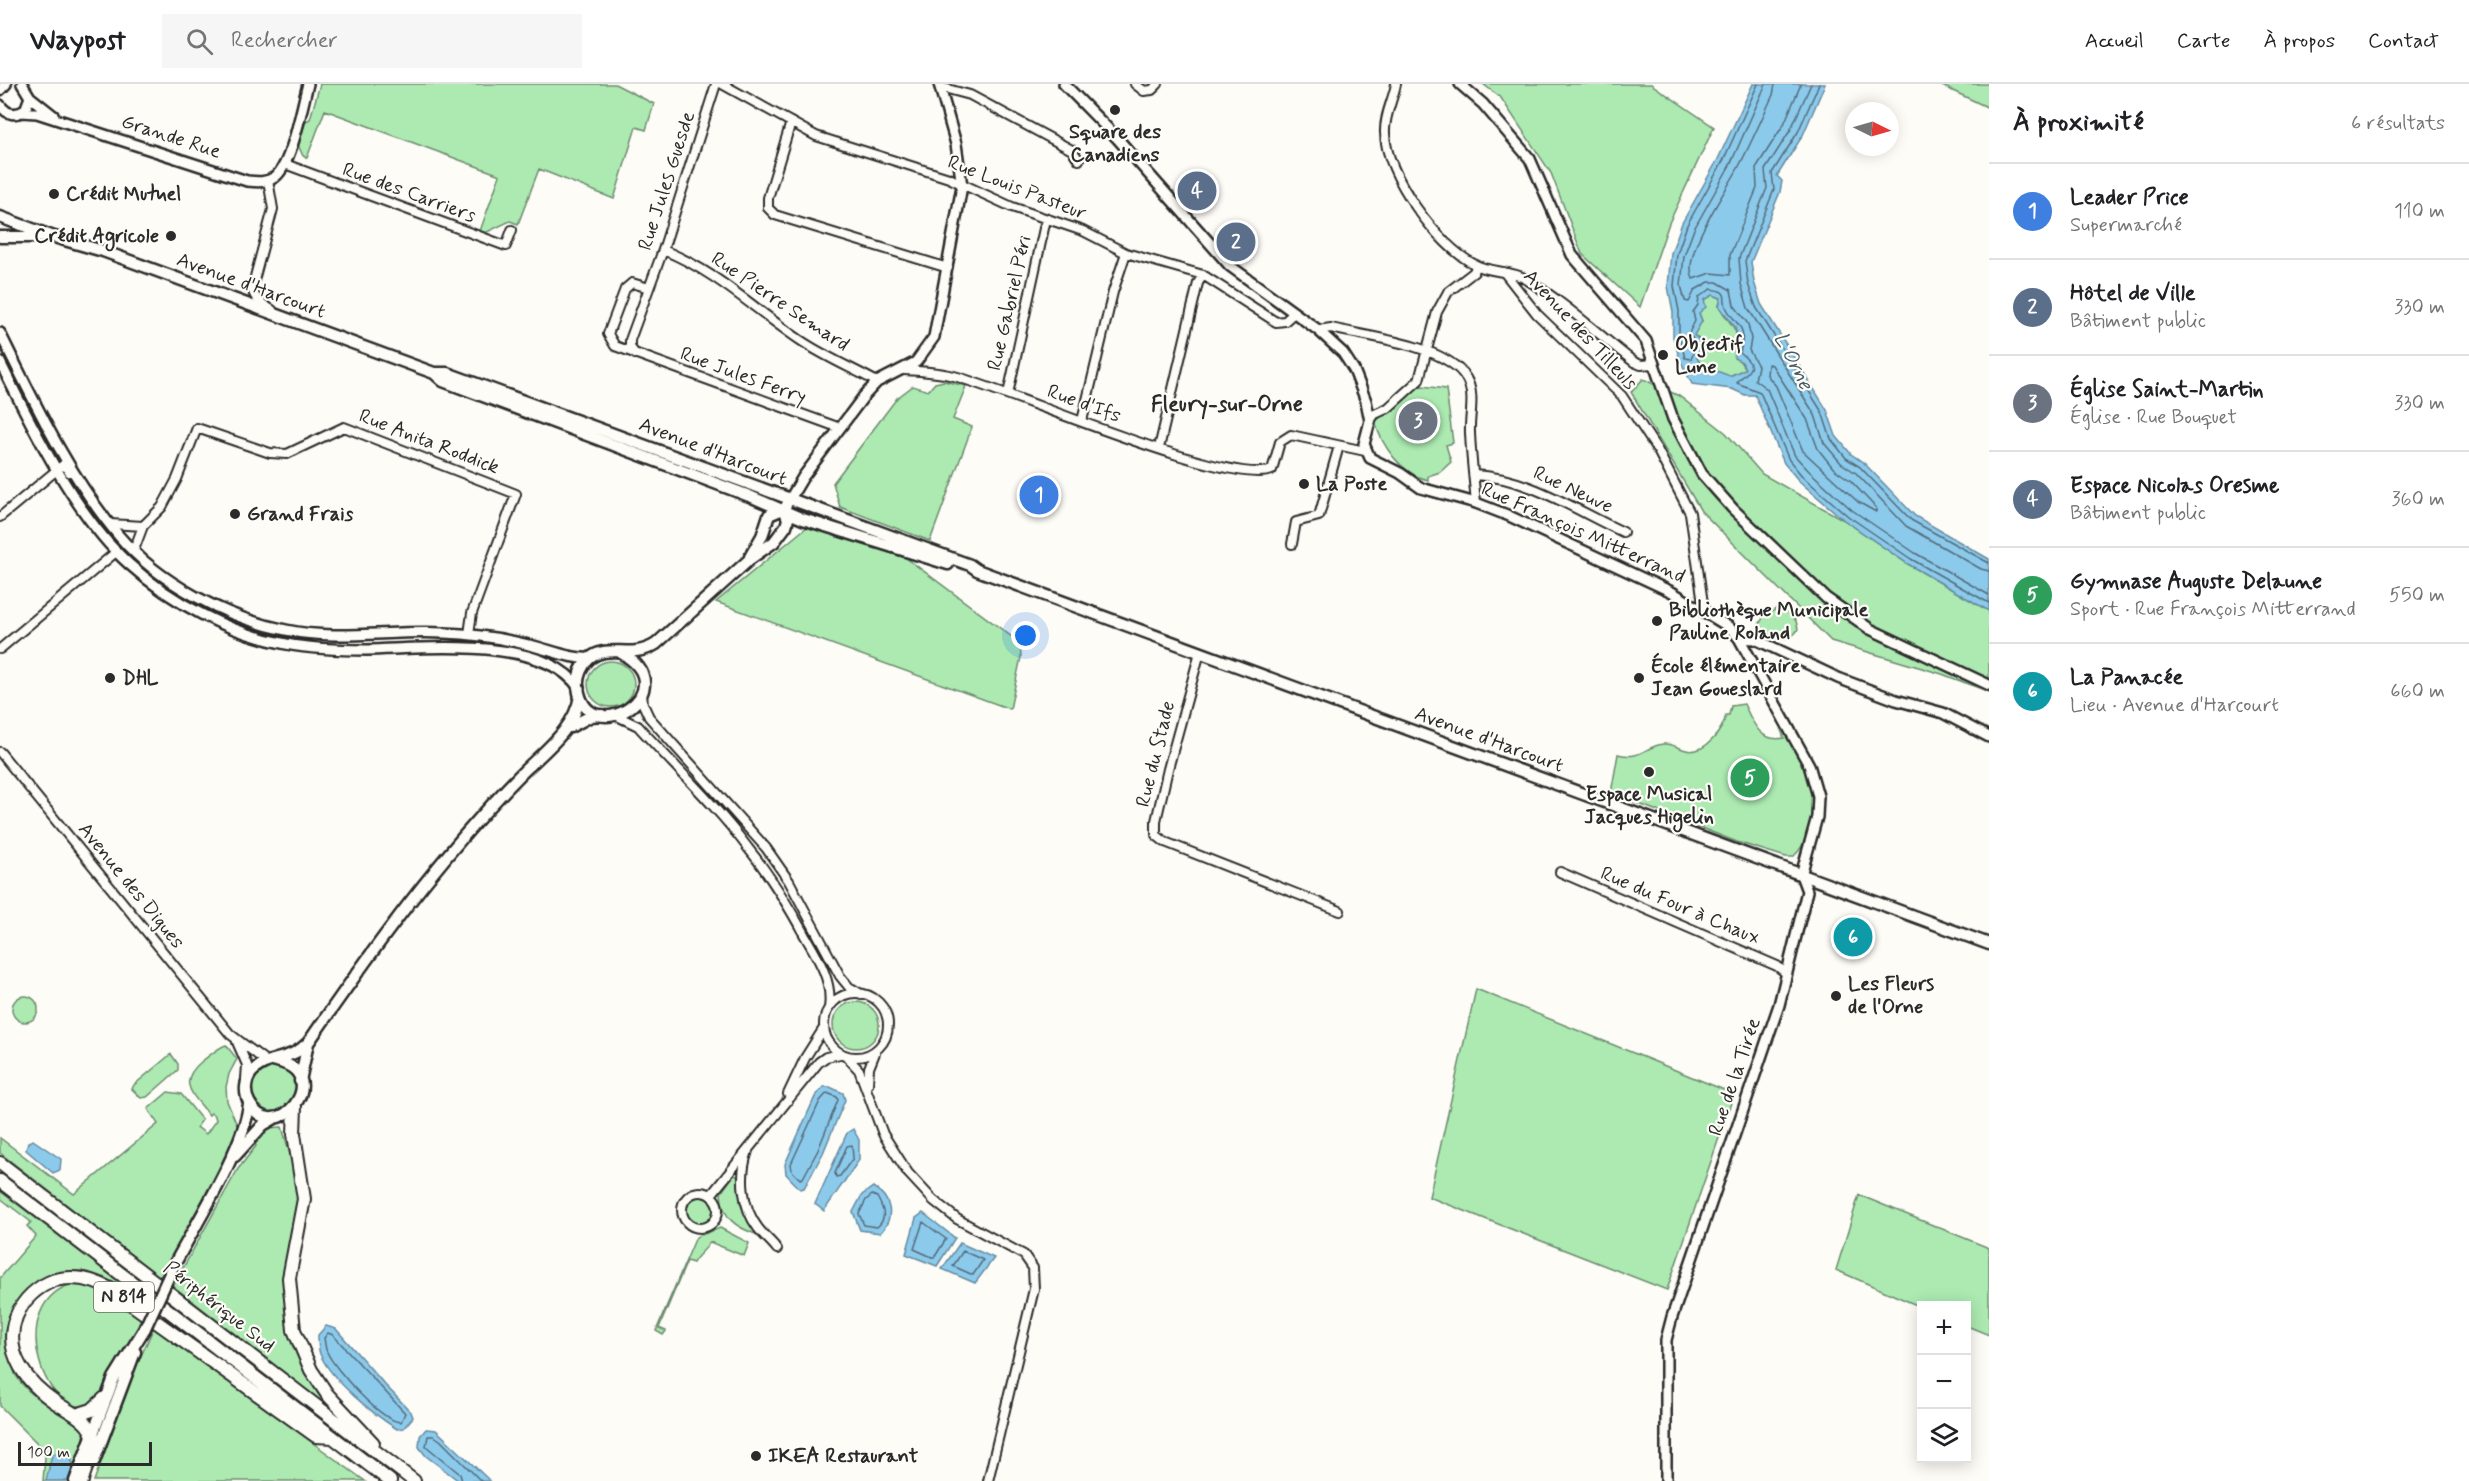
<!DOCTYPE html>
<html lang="fr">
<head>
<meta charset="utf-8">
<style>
  :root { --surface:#fff; --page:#f6f6f6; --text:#202124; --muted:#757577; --line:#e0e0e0; --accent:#0b8043 }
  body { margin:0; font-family:Mynerve,sans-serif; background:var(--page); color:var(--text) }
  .controls { position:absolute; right:18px; bottom:18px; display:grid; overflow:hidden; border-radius:0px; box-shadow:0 3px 15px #0003 }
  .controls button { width:54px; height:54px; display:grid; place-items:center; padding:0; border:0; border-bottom:2px solid var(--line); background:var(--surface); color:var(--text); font:30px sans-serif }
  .compass { position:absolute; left:1845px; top:18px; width:54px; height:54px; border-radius:50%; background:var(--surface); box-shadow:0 3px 15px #0003; rotate:95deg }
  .scale { position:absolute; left:18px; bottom:15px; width:134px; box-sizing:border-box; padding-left:6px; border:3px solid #2b2b2b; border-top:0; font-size:16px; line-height:21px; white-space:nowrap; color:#2b2b2b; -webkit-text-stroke:4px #fdfcf7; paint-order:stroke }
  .you { position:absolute; left:1026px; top:552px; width:21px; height:21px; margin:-15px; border:4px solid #fff; border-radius:50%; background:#1a73e8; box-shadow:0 0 0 9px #1a73e833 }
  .badge { display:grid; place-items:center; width:39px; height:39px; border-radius:50%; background:var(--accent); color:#fff; font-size:20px; font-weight:700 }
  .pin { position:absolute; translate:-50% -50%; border:3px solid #fff; box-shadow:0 2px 6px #0006 }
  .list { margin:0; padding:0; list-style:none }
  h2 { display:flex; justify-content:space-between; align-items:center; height:78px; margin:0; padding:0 24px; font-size:26px }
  h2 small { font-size:20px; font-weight:400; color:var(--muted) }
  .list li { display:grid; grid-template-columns:39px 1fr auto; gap:18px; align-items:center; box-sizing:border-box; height:96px; padding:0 24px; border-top:2px solid var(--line) }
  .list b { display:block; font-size:22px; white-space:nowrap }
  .list p { margin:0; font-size:20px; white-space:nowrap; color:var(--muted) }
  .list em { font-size:20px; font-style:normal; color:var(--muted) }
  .icon { flex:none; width:33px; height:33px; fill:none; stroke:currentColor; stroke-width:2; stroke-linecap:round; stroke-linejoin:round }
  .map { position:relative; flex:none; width:1989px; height:1397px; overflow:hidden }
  header { display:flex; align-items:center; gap:36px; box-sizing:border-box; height:84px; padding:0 30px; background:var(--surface); border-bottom:2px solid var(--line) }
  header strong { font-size:28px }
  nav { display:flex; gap:33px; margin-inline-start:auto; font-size:21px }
  .search { width:420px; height:54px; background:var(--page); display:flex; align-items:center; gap:15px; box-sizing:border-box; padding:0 21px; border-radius:0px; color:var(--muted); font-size:22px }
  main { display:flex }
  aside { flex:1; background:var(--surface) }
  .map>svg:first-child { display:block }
  .green { fill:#aceab1; stroke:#6c8a6e; stroke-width:1.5 }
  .water { fill:#8ccaec; stroke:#658a9f; stroke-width:1.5; fill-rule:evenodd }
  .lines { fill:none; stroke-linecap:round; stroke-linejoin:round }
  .shore { stroke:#526b78; stroke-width:1.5 }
  .minor-casing { stroke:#2b2b2b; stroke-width:12 }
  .tertiary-casing { stroke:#2b2b2b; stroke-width:14 }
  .secondary-casing { stroke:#2b2b2b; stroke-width:15 }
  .trunk-casing { stroke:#2b2b2b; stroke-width:16 }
  .minor { stroke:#fdfcf7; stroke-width:8 }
  .tertiary { stroke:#fdfcf7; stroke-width:9 }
  .secondary { stroke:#fdfcf7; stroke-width:10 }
  .trunk { stroke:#fdfcf7; stroke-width:12 }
  .secondary-bridge-casing { stroke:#2b2b2b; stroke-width:15; stroke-linecap:butt }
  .secondary-bridge { stroke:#fdfcf7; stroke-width:10 }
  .poi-dot { fill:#2b2b2b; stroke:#fdfcf7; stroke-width:2 }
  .labels { text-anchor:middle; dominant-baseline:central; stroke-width:4.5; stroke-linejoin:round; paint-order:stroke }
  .shield { fill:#fdfcf7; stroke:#6a6a68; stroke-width:1.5 }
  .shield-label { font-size:18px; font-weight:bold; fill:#2b2b2b }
  .poi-label { font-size:20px; font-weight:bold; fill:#2b2b2b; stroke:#fdfcf7; text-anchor:start }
  .street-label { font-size:20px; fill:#2b2b2b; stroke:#fdfcf7 }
  .water-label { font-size:21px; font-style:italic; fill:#485b65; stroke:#fdfcf7 }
  .quarter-label { font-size:22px; font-weight:bold; fill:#2b2b2b; stroke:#fdfcf7 }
</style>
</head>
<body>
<header>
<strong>Waypost</strong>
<div class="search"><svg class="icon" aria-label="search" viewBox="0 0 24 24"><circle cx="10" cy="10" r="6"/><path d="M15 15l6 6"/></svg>Rechercher</div>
<nav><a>Accueil</a><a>Carte</a><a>À propos</a><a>Contact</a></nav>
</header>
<main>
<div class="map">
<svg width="1989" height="1397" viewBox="0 0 1989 1397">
  <rect width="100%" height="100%" fill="#fdfcf7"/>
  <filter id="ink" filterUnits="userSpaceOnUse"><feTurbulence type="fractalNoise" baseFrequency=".0167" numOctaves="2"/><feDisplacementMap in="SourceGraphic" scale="12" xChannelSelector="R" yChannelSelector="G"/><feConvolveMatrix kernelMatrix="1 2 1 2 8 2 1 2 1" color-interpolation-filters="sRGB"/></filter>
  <g filter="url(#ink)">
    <path class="green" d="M320 0H615L654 20 646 46 636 43 614 115 539 85 518 140 510 137 485 149 480 147 500 91 325 26 307 74 303 72 298 61 306 37 310 35Z
      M1483 0H1651L1714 43 1669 139 1640 223 1582 170 1551 89 1501 14Z
      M1938 0H1989V24Z
      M1713 211 1721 214 1719 222C1729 242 1742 242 1734 268L1745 285 1729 292 1702 282 1697 274 1707 263 1694 251 1702 237 1699 229 1704 216Z
      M1643 295 1679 312 1726 349 1762 390 1844 436 1908 480 1989 527V608L1942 590 1831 557 1701 427 1631 308Z
      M944 297 966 302 953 335 972 343 930 457 840 423 833 399 897 314 913 302 928 307 935 299Z
      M1422 302 1446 305 1453 359 1446 361 1451 378 1440 388 1428 392V396C1401 390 1382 362 1375 338L1415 304Z
      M808 442 906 474 1020 559 1021 573 1010 625 716 518Z
      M1781 522 1796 537 1798 545C1792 559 1766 555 1755 548L1764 532Z
      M588 600a23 23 0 1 1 46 0a23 23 0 1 1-46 0Z
      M1744 620C1753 639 1760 659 1784 654L1781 646 1784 643C1803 678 1821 709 1807 749 1804 759 1801 766 1793 773H1786L1737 758 1611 709 1618 670C1642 676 1643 663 1663 660 1672 659 1678 664 1686 666 1705 671 1723 646 1726 631H1729L1731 622Z
      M1476 905 1734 1010 1667 1206 1429 1113Z
      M12 925a13 13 0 1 1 26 0a13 13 0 1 1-26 0Z
      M833 941a23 23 0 1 1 46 0a23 23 0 1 1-46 0Z
      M226 961 237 975 229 990 226 1003 227 1017 239 1046 200 1123 160 1193 0 1069V1054L74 1110 158 1040 148 1025 168 1008 181 1010 202 1036 197 1043 206 1050 216 1036 215 1032 211 1029 209 1031C193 1010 176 999 202 977 210 972 217 964 226 961Z
      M171 970 178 980V986L147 1013 141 1014 132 1005 134 1001Z
      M251 1005a23 23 0 1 1 46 0a23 23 0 1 1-46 0Z
      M282 1043 298 1098 300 1116 289 1247 339 1331 173 1202 238 1085 256 1062 254 1055 266 1044Z
      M734 1091 739 1093 743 1124 758 1151C735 1143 722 1134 721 1109Z
      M0 1107 147 1219 146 1221C126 1206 103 1188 77 1187 25 1185 0 1243 15 1290 22 1302 36 1314 48 1322 57 1328 76 1334 82 1344 90 1358 76 1383 72 1397H43L45 1373 42 1364 0 1322V1194L36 1152 27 1142 31 1138 0 1114Z
      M1859 1111 1989 1164V1251L1967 1242 1966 1222 1921 1223 1836 1186Z
      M687 1126a13 13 0 1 1 26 0a13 13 0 1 1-26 0Z
      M720 1144 749 1159 744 1172 710 1158C705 1167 698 1170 693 1179L687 1177 659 1244 666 1247 663 1251 656 1247 696 1153Z
      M76 1199 97 1203 141 1231C138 1252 124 1266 114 1283 107 1296 105 1310 93 1318 48 1346 0 1217 76 1199Z
      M154 1243 365 1397H94L136 1283Z"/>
    <path class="water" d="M1753 0H1825L1803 51 1777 92 1782 97 1780 108 1751 178 1754 198 1761 220 1827 326 1836 352 1851 370 1864 379 1915 432 1989 475V527L1908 480 1844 436 1799 397 1784 379 1755 311H1745L1732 305 1692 300 1680 276 1673 253V228L1668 202 1671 169 1682 139 1718 75ZM1713 211 1721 214 1719 222 1735 243 1738 256 1734 274 1742 278 1745 285 1730 292 1702 282 1697 274 1702 265 1707 263 1694 251 1702 237 1699 229 1706 223 1704 216Z
      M823 1003H830L843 1009 845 1016 823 1069 804 1104 800 1105 786 1090 785 1080 815 1013Z
      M853 1045 859 1056V1076L824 1127 815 1120 847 1049Z
      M33 1056 61 1075 60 1086 53 1089 26 1066 28 1058Z
      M873 1103C892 1114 895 1134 880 1149L860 1146 853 1128 862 1111Z
      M923 1129 955 1154 937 1182 906 1170 916 1134Z
      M960 1159 994 1174 975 1199 942 1185Z
      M326 1242 336 1245 385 1301 411 1328 413 1333 404 1344 397 1345C373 1330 331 1296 320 1270 318 1264 318 1256 318 1251Z
      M426 1345 436 1346 490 1397H459L426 1372 419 1363 420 1352Z
      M58 1368 71 1373 73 1381 68 1397H46L52 1371Z"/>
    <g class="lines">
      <path class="shore" d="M1758 0 1723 77 1687 141 1677 170 1674 202 1679 227V252L1685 274 1691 275 1697 262 1689 249 1695 237 1693 228 1698 221 1699 213 1711 205C1732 208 1721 214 1727 225 1739 246 1747 239 1740 269 1762 286 1744 287 1737 299L1760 308 1789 376 1803 393 1848 432 1911 475 1989 519
        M1766 0 1730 81 1694 145 1684 172 1681 201 1685 217 1689 218 1695 206 1709 198H1717L1731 206 1734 221 1748 240 1751 255 1749 266 1758 282 1755 296 1767 305 1795 372 1809 387 1852 426 1915 469 1989 511
        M1775 0 1773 11C1761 36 1750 62 1737 86 1725 109 1681 170 1693 195L1711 189 1730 191V171L1757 104 1756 84 1784 40 1801 0
        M1811 0 1791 45 1765 86 1767 104 1739 174 1741 200 1748 224 1815 331 1824 359 1841 379 1856 389 1906 442 1981 485 1989 487
        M1819 0 1798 48 1772 89 1774 106 1745 177 1748 200 1756 223 1822 328 1831 355 1846 374 1860 383 1911 436 1989 479
        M1768 280 1772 281 1807 335 1818 365 1834 385 1850 396 1876 424V428L1858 418 1803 367 1776 302 1767 291Z
        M827 1009 837 1013 838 1016 818 1066 803 1094 800 1095 792 1087 791 1080 820 1017Z
        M852 1061 853 1074 840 1092 836 1093 835 1089 847 1062Z
        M872 1111 877 1113C883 1124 888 1134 877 1143L864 1141 859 1130 866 1116Z
        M923 1138 946 1155 934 1174 914 1165Z
        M963 1167 983 1176 973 1191 953 1182Z
        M328 1249 333 1251 405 1329 401 1338C382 1338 335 1286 327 1268 325 1264 325 1258 324 1254Z
        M462 1397 460 1390 426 1362 428 1352H434L440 1356 481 1397"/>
      <defs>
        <path id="minor" d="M722 0 816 52 949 94 1012 123 1083 147 1126 169 1203 191 1276 238 1285 237 1294 229
          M1135 0 1144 7 1152 6 1158 0
          M1396 0C1393 16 1384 32 1385 49 1385 90 1438 162 1474 180 1489 189 1511 186 1526 195 1565 219 1598 250 1634 278L1641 281 1652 280
          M940 3 970 11 1072 66 1079 76
          M791 38 768 114V124L775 131 948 184
          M285 80 506 162 512 146
          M268 96 273 125 252 204C254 215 262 220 272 226
          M663 166C716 187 754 225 800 256 825 273 852 284 877 298
          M1504 188 1537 230 1622 312 1658 367 1690 429 1704 526
          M649 204 632 199 625 205 608 250 615 262 840 344
          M1318 246 1331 244C1367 253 1447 261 1466 294 1476 310 1469 332 1470 349 1471 373 1474 396 1476 419
          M635 270 630 263V256L663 166 716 0
          M904 286C921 287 938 288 954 292 1013 308 1228 403 1272 386L1280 358 1291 351 1365 367
          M1008 310 1046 135
          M1082 337 1113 208 1126 169
          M1370 337 1375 330 1388 324 1419 296 1437 228 1448 208 1474 188 1476 182
          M1159 364 1198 199 1203 191
          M1474 391C1528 393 1575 426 1623 448
          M0 433 64 380 69 388
          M110 440 143 442
          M1292 460 1296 438 1319 432 1339 362
          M134 466 143 442 162 423 177 395 197 344 270 369 287 370 344 343 516 410 472 529 469 550
          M0 565 116 468
          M1200 568 1168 685 1156 737V751L1165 758 1340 827
          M642 610 643 620 649 633 766 764 789 797 840 892 849 903 861 910
          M617 632 638 642C674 682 715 720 748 764 770 791 788 821 805 852 818 874 833 897 829 924
          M0 668 230 950 267 978
          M1560 788 1777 882 1786 889
          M824 941a32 32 0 1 1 64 0a32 32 0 1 1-64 0Z
          M237 958 247 981 246 995
          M847 973 859 986 883 1050 908 1089 933 1116 957 1135 1024 1171 1033 1184 1034 1205 988 1397
          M868 1000 869 984 875 969
          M788 1010 805 974 824 944
          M748 1067C739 1092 742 1123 758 1144 764 1152 771 1157 777 1165
          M682 1126a18 18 0 1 1 36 0a18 18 0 1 1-36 0Z
          M711 1111 819 978 826 973 840 970"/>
        <path id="tertiary" d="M1064 0 1117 54 1230 182 1318 246 1343 269 1354 286 1366 317 1370 337 1364 360 1370 374 1400 389 1421 404 1476 419 1507 431 1672 508 1729 543 1739 554 1809 681 1818 712 1817 733 1801 791 1807 807 1779 921 1672 1233 1666 1256V1397
          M1460 0 1483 20 1530 75 1572 171 1646 257 1673 335 1702 390 1733 425 1826 514 1870 545 1989 601
          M0 6 6 0
          M30 13 54 32
          M0 21C7 31 16 32 25 26L30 13 22 0
          M21 28 37 29 247 97C257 98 266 99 275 93 292 80 302 22 308 0
          M0 249C34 317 69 393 119 452 159 499 226 534 286 546 339 557 391 546 444 549 473 550 501 554 529 561 548 565 572 576 591 574
          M0 278C31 341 76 433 129 480 172 519 229 549 286 560 313 565 340 566 367 566 424 565 543 551 579 604
          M784 425 803 393 864 312 877 298 916 278 934 253 962 102 956 60 939 0
          M1739 554 1755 555 1838 594 1896 616 1943 629 1989 653"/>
        <path id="secondary" d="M0 133 54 153 103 167 434 289 443 297 752 413 803 435 948 480
          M0 153H44
          M434 289H447C621 353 795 417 970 481L977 486 1989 860
          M750 473 762 452 769 431 783 425
          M621 569C689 607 586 669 578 603 577 592 582 581 590 574 610 559 631 576 656 560L750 475 774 458 786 442 788 435 784 425
          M570 643 591 632 602 631
          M276 977C337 990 274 1067 249 1018 244 1009 245 996 252 988 265 972 290 978 308 959 373 865 440 772 521 690 544 667 575 645 580 612
          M300 997 308 959
          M235 1072 263 1041 275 1034
          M173 1183C194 1143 246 1061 249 1019
          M94 1377 135 1268
          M75 1397 114 1294 145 1244"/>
        <path id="trunk" d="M295 1023 294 1050 304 1115 289 1194 294 1246 311 1286 327 1310 373 1359
          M0 1079 414 1397
          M0 1097 390 1397
          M76 1331 92 1326 105 1314
          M82 1397C84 1383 99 1363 92 1349 86 1335 70 1328 58 1320 28 1300 2 1270 16 1233 23 1215 38 1202 55 1196 75 1191 95 1196 112 1206L316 1352 333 1353"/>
      </defs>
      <use href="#minor" class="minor-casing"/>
      <use href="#tertiary" class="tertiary-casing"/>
      <use href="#secondary" class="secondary-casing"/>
      <use href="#trunk" class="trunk-casing"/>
      <use href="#minor" class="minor"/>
      <use href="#tertiary" class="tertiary"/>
      <use href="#secondary" class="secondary"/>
      <use href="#trunk" class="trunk"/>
      <defs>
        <path id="secondary-bridge" d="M145 1244 173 1183"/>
      </defs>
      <use href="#secondary-bridge" class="secondary-bridge-casing"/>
      <use href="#secondary-bridge" class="secondary-bridge"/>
    </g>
  </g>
  <g class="poi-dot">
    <circle cx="1115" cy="26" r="6"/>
    <circle cx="54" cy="110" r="6"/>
    <circle cx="171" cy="152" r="6"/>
    <circle cx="1663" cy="271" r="6"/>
    <circle cx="1304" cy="400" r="6"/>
    <circle cx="235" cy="430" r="6"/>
    <circle cx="1657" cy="537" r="6"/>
    <circle cx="110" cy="594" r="6"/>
    <circle cx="1639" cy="594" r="6"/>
    <circle cx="1649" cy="688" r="6"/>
    <circle cx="1836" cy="912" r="6"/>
    <circle cx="756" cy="1372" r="6"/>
  </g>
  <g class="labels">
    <rect class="shield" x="94" y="1198" width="60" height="30" rx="4.5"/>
    <g class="shield-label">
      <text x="124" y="1213">N 814</text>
    </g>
    <g class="poi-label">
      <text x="1115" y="48" text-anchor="middle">Square des<tspan x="1115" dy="23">Canadiens</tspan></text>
      <text x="66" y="110">Crédit Mutuel</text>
      <text x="159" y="152" text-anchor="end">Crédit Agricole</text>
      <text x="1675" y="260">Objectif<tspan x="1675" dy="23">Lune</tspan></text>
      <text x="1316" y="400">La Poste</text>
      <text x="247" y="430">Grand Frais</text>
      <text x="1669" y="526">Bibliothèque Municipale<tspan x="1669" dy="23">Pauline Roland</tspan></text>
      <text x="1651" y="582">École élémentaire<tspan x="1651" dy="23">Jean Goueslard</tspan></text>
      <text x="122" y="594">DHL</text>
      <text x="1649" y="710" text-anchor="middle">Espace Musical<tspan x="1649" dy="23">Jacques Higelin</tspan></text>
      <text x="1848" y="900">Les Fleurs<tspan x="1848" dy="23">de l'Orne</tspan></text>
      <text x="768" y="1372">IKEA Restaurant</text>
    </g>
    <g class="street-label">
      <text transform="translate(171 53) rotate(18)">Grande Rue</text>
      <text transform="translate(667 97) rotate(-72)">Rue Jules Guesde</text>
      <text transform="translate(1017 104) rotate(21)">Rue Louis Pasteur</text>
      <text transform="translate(409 109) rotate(20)">Rue des Carriers</text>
      <text transform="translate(251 202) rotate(20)">Avenue d'Harcourt</text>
      <text transform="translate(780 218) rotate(34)">Rue Pierre Semard</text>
      <text transform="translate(1010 219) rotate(-77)">Rue Gabriel Péri</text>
      <text transform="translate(1580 246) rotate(47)">Avenue des Tilleuls</text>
      <text transform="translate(743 292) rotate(20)">Rue Jules Ferry</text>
      <text transform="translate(1084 320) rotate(20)">Rue d'Ifs</text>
      <text transform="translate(429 358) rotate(21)">Rue Anita Roddick</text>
      <text transform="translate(713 368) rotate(21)">Avenue d'Harcourt</text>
      <text transform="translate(1573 406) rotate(25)">Rue Neuve</text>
      <text transform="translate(1583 449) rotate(24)">Rue François Mitterrand</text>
      <text transform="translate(1489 656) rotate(20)">Avenue d'Harcourt</text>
      <text transform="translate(1156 670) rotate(-76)">Rue du Stade</text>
      <text transform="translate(131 802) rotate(51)">Avenue des Digues</text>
      <text transform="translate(1680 822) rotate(23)">Rue du Four à Chaux</text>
      <text transform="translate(1735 993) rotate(-71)">Rue de la Tirée</text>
      <text transform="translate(219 1223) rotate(38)">Périphérique Sud</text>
    </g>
    <g class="water-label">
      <text transform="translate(1793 277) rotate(63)">L'Orne</text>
    </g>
    <g class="quarter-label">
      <text x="1227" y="321">Fleury-sur-Orne</text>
    </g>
  </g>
</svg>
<div class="controls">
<button>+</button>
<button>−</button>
<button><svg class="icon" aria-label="layers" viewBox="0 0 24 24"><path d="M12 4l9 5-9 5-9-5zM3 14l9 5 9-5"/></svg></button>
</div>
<svg class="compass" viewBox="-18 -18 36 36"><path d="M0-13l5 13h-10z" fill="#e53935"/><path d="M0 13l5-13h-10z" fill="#757577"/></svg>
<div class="scale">100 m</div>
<div class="you"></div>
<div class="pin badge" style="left:1039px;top:411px;background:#3f7fe0">1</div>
<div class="pin badge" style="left:1236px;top:158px;background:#5c6f8a">2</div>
<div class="pin badge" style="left:1418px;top:337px;background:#6b7280">3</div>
<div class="pin badge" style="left:1197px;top:107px;background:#5c6f8a">4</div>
<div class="pin badge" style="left:1750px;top:694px;background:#2e9e5b">5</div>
<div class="pin badge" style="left:1853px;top:853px;background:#0f9aa8">6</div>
</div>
<aside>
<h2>À proximité<small>6 résultats</small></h2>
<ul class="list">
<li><span class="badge" style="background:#3f7fe0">1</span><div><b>Leader Price</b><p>Supermarché</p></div><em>110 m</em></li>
<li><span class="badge" style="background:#5c6f8a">2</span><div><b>Hôtel de Ville</b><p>Bâtiment public</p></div><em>330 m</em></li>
<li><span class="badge" style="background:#6b7280">3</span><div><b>Église Saint-Martin</b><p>Église · Rue Bouquet</p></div><em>330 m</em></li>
<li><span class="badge" style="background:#5c6f8a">4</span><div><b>Espace Nicolas Oresme</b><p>Bâtiment public</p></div><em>360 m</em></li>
<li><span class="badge" style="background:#2e9e5b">5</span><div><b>Gymnase Auguste Delaune</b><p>Sport · Rue François Mitterrand</p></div><em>550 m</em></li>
<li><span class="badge" style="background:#0f9aa8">6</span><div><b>La Panacée</b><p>Lieu · Avenue d'Harcourt</p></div><em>660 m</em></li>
</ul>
</aside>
</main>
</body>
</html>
